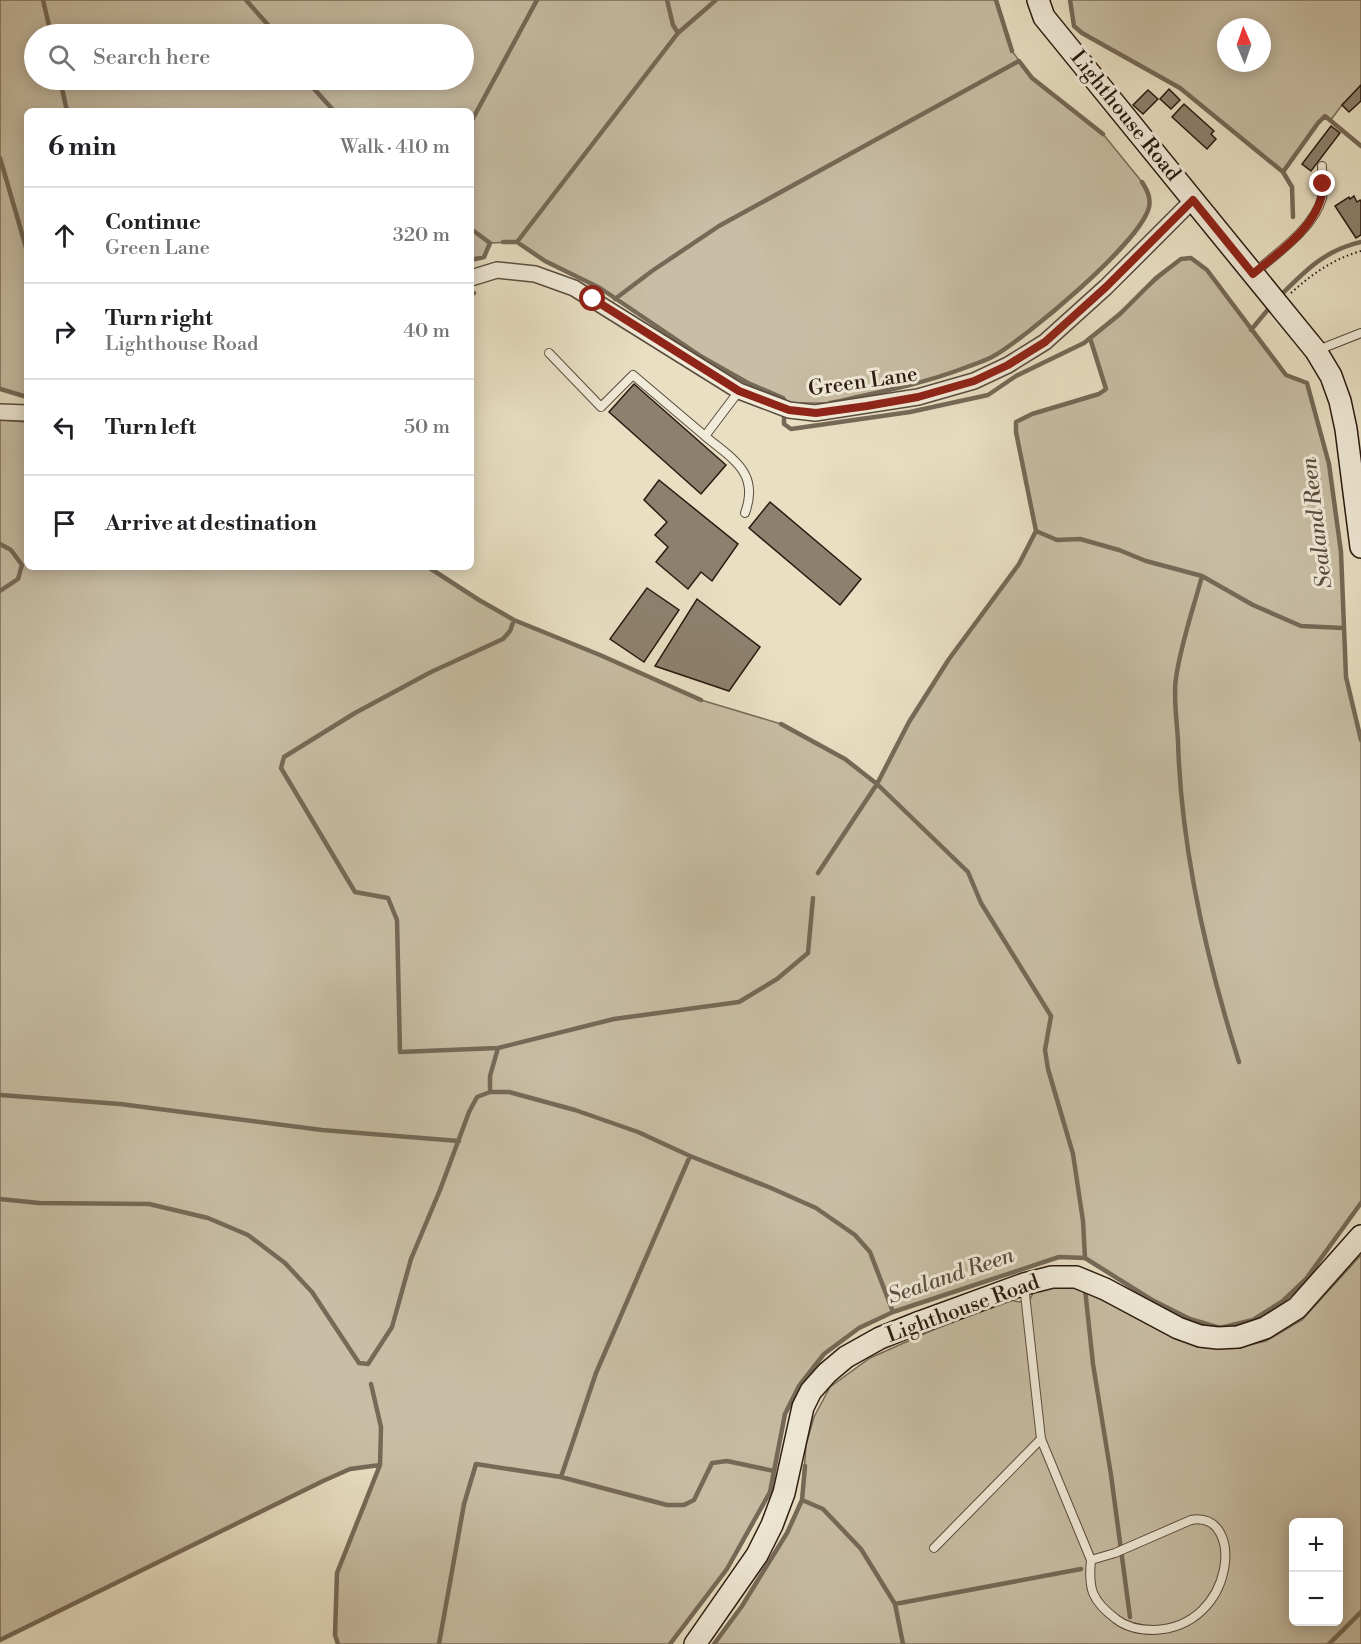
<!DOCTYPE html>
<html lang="en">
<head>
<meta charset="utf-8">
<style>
  :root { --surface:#fff; --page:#f6f6f6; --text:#202124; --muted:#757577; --line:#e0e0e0 }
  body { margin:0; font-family:"Libre Bodoni",serif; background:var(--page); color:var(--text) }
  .controls { position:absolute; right:18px; bottom:18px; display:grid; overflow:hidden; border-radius:9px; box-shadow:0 3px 15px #0003 }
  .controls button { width:54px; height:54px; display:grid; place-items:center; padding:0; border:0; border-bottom:2px solid var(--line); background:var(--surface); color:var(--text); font:30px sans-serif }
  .compass { position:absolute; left:1217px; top:18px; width:54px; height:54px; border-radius:50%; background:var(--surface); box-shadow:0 3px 15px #0003; rotate:358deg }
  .stop { position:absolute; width:18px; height:18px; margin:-14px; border:4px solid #8f2418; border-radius:50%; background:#fff }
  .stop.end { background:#8f2418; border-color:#fff; box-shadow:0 2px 6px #0008 }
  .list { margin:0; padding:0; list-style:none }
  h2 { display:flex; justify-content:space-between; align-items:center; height:78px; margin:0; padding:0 24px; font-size:26px }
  h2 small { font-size:20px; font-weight:400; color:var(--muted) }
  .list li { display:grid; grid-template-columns:39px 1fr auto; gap:18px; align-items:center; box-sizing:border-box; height:96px; padding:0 24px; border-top:2px solid var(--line) }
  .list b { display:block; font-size:22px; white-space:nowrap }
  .list p { margin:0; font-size:20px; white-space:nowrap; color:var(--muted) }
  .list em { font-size:20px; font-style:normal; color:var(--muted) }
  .icon { flex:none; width:33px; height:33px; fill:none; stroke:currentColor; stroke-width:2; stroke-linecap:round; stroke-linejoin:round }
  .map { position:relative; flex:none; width:1361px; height:1644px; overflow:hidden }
  .search { position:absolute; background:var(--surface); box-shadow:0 3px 15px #0003; left:24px; top:24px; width:450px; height:66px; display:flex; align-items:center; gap:15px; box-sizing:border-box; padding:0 21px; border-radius:33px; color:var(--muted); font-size:22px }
  .panel { position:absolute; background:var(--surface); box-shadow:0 3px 15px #0003; left:24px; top:108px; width:450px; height:462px; border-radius:9px }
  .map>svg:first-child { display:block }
  .green { fill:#c8bea5; stroke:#786c5a; stroke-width:1.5; fill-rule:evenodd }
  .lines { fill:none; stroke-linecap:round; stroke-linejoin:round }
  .stream { stroke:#756957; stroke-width:4.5 }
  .building { fill:#8d816e; stroke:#291a10; stroke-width:1.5 }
  .service-casing { stroke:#594c3d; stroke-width:10 }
  .minor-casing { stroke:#594c3d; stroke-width:18 }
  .secondary-casing { stroke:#291a10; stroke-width:24 }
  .path { stroke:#291a10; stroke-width:2; stroke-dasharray:1.5 3; stroke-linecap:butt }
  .service { stroke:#f1ebd9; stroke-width:8 }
  .minor { stroke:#f1ebd9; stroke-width:15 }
  .secondary { stroke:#f1ebd9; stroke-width:21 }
  .route { stroke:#8f2418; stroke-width:8 }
  .labels { text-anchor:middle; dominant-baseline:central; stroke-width:6; stroke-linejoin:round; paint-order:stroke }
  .street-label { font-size:21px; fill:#291a10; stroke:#f1ebd9 }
  .water-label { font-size:22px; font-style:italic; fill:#5c4e40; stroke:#f1ebd9 }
</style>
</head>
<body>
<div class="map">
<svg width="1361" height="1644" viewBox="0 0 1361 1644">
  <rect width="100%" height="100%" fill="#e9e0c4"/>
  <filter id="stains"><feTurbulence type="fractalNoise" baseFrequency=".00333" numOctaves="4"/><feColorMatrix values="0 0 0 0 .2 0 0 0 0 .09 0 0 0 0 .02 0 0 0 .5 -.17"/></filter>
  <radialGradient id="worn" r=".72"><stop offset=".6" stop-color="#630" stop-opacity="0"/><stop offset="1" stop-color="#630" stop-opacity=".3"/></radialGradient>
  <path class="green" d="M0 0H996L1012 51 1032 78 1103 134 1142 182 1149 195 1150 206 1145 219 1110 259 1051 315 992 357 948 374 879 392 830 403H786L783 398 748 383 702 357 600 288 545 261 517 242 490 243 484 257 471 260V111H27V397L0 389ZM34 34H464V80H34Z
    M1070 0H1361V85L1342 105 1330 121 1325 116 1318 123 1283 172 1180 88 1082 33 1074 26ZM1226 27H1262V63H1226Z
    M1191 258 1207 270 1286 375 1307 383 1329 464 1341 552 1346 677 1361 740V1203L1306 1279 1283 1301 1253 1320 1220 1328 1190 1319 1152 1300 1085 1259 1059 1257 893 1312 859 1328 824 1354 799 1386 785 1414 770 1492 727 1569 670 1644H338L335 1635 337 1573 379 1465 350 1469 323 1481 0 1640V420L27 422V567H428L479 600 514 620 600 655 701 700 781 724 844 759 877 784 909 722 949 659 1019 564 1036 532 1016 432V422L1032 414 1099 394 1105 388 1090 338 1181 259Z
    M1361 1255V1644H714L742 1606 787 1533 802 1500 806 1445 814 1417 830 1387 870 1358 933 1330 1010 1300 1019 1302 1030 1299 1035 1290 1058 1285 1085 1289 1174 1338 1201 1347 1236 1348 1266 1341 1302 1320ZM1294 1522H1338V1622H1294Z"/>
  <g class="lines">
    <path class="stream" d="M43 0 51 34
      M246 0 276 34
      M667 0 673 25 678 33
      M996 0 1012 51
      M1070 0 1074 26 1082 33 1180 88 1283 172 1292 187 1293 217
      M60 80 67 111
      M306 80 334 111
      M471 122 537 0
      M0 158 27 251
      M1283 172 1318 123 1325 116 1361 146
      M471 229 490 243 484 257 471 260
      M503 242H517L545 261 600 288 702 357 748 383 783 398 786 403
      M517 242 678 33 716 0
      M471 294 474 293
      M1280 296C1305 271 1325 250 1361 242
      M615 299 652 271 719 226 1019 61 1032 78 1103 134
      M1251 330 1271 306
      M0 389 27 397
      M830 403C876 393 923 384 967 367 975 364 984 361 992 357 1026 338 1141 242 1149 207 1151 197 1147 190 1142 182
      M784 415V424L791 429 910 412 988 395 1016 376 1084 343 1120 314 1156 278 1181 259 1191 258 1207 270 1286 375 1307 383 1329 464 1341 552 1346 677 1361 740
      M1036 531 1057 540 1080 539 1119 550 1146 561 1202 576 1253 605 1301 626 1343 628
      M0 544 11 550 22 565 18 579 0 591
      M428 567 479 600 514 620 600 655 701 700
      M1202 576C1193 610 1181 643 1176 678 1173 697 1177 721 1178 741 1181 850 1206 958 1239 1062
      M514 620 510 631 503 639 431 672 355 713 284 757 281 768 355 892 388 898 397 920 400 1052 498 1048 614 1019 739 1002 777 979 808 953 813 898
      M781 724 845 759 877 784 968 872 981 903 1051 1016 1045 1050 1048 1069 1073 1154 1083 1221 1085 1258
      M818 873 877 784 909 722 949 659 1019 564 1036 531 1016 432V422L1032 414 1099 394 1106 389 1090 338
      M490 1092V1076L498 1048
      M0 1095 120 1104 322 1130 459 1141
      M0 1199 39 1203 149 1204 208 1218 248 1235 285 1263 312 1292 359 1363 368 1364 392 1327 411 1259 440 1190 469 1112 477 1097 490 1092H509L575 1110 638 1132 690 1156 771 1188 816 1208 855 1235 870 1252 893 1312
      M1085 1289 1093 1364 1111 1475 1130 1617
      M561 1477 596 1373 690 1156
      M802 1500 823 1509 861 1549 895 1604 903 1644
      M895 1604 1081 1569
      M0 1640 323 1481 350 1469 380 1465
      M338 1644 335 1635 337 1573 380 1465 381 1427 371 1384
      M439 1644 464 1504 476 1464 561 1477 667 1505H684L694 1500 712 1463 727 1461 774 1471
      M670 1644 727 1569 770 1492 785 1414 799 1386 824 1354 859 1328 893 1312 1059 1257 1085 1258 1152 1300 1190 1319 1220 1328 1253 1320 1283 1301 1306 1279 1361 1203
      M714 1644 742 1606 787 1533 802 1500 805 1466
      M1329 1644 1361 1612"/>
  </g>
  <path class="building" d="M1361 85V101L1349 112 1342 105Z
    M1169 89 1180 100 1171 109 1160 99Z
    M1148 90 1158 99 1143 114 1133 105Z
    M1184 104 1214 131 1211 134 1216 139 1207 149 1172 117Z
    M1331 126 1340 133 1311 171 1302 164Z
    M1354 196 1357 202 1360 200 1361 202V235L1356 238 1335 206 1349 197 1350 199Z
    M634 384 726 465 701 494 609 412Z
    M659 480 738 544 712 581 701 572 688 589 656 562 668 547 655 535 667 522 644 500Z
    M770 502 861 579 840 605 749 528Z
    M647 588 679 610 644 662 610 639Z
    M697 599 760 647 729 691 655 666Z"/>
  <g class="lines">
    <defs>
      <path id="service" d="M1254 273C1276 254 1314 228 1322 198 1325 188 1322 177 1322 166
        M1318 350 1361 333
        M549 353 601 407 633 375 705 436 739 391
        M705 436C732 459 760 472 745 513
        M1024 1285 1041 1439 1091 1560 1115 1553 1191 1520C1245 1509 1237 1627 1154 1630 1141 1630 1126 1627 1116 1619 1092 1601 1088 1589 1091 1560
        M934 1548 1041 1439"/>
      <path id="minor" d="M471 278 497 270 535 274 574 288 739 391 789 410 815 413 918 397 974 381 1008 365 1045 342 1106 287 1193 200
        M0 412 27 413"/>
      <path id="secondary" d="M1038 0 1044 17 1316 351 1331 376 1340 401 1346 429 1361 547
        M695 1644 757 1555 772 1525 784 1493 803 1407 811 1391 827 1373 846 1357 880 1338 920 1322 1024 1284 1052 1277H1076L1105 1289 1178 1328 1200 1336 1218 1338 1238 1337 1265 1328 1297 1308 1361 1236"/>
    </defs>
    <use href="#service" class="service-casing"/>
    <use href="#minor" class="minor-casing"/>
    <use href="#secondary" class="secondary-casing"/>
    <path class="path" d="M1291 293C1312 274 1333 259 1361 251"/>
    <use href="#service" class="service"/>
    <use href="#minor" class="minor"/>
    <use href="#secondary" class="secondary"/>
  </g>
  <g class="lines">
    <path class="route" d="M593 299 739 391 789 410 816 413 867 406 918 397 974 381 1008 365 1045 342 1106 287 1193 200 1253 274C1280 251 1323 223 1323 184"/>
  </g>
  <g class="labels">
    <g class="street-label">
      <text transform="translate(1125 116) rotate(51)">Lighthouse Road</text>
      <text transform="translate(863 382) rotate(-8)">Green Lane</text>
      <text transform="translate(963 1309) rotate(-20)">Lighthouse Road</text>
    </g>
    <g class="water-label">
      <text transform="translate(1317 523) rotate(-97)">Sealand Reen</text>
      <text transform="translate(951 1276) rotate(-19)">Sealand Reen</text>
    </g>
  </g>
  <rect width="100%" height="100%" filter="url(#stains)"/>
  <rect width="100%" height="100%" fill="url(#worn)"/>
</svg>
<div class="controls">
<button>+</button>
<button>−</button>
</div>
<svg class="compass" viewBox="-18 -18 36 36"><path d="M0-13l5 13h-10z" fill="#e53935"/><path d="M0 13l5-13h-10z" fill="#757577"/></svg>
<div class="stop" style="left:593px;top:299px"></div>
<div class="stop end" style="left:1323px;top:184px"></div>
<div class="search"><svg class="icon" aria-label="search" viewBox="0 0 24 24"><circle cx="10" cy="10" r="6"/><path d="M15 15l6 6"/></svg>Search here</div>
<section class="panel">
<h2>6 min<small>Walk · 410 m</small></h2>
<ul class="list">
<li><svg class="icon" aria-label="ahead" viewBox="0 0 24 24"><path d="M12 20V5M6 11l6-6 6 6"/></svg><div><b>Continue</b><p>Green Lane</p></div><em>320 m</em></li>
<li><svg class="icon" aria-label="right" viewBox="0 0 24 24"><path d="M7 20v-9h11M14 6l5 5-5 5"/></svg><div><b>Turn right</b><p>Lighthouse Road</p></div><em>40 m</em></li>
<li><svg class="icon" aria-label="left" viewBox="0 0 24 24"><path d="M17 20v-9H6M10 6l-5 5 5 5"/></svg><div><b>Turn left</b></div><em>50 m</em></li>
<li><svg class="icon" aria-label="arrive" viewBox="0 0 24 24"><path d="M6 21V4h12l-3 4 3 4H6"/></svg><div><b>Arrive at destination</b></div></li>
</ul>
</section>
</div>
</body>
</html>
